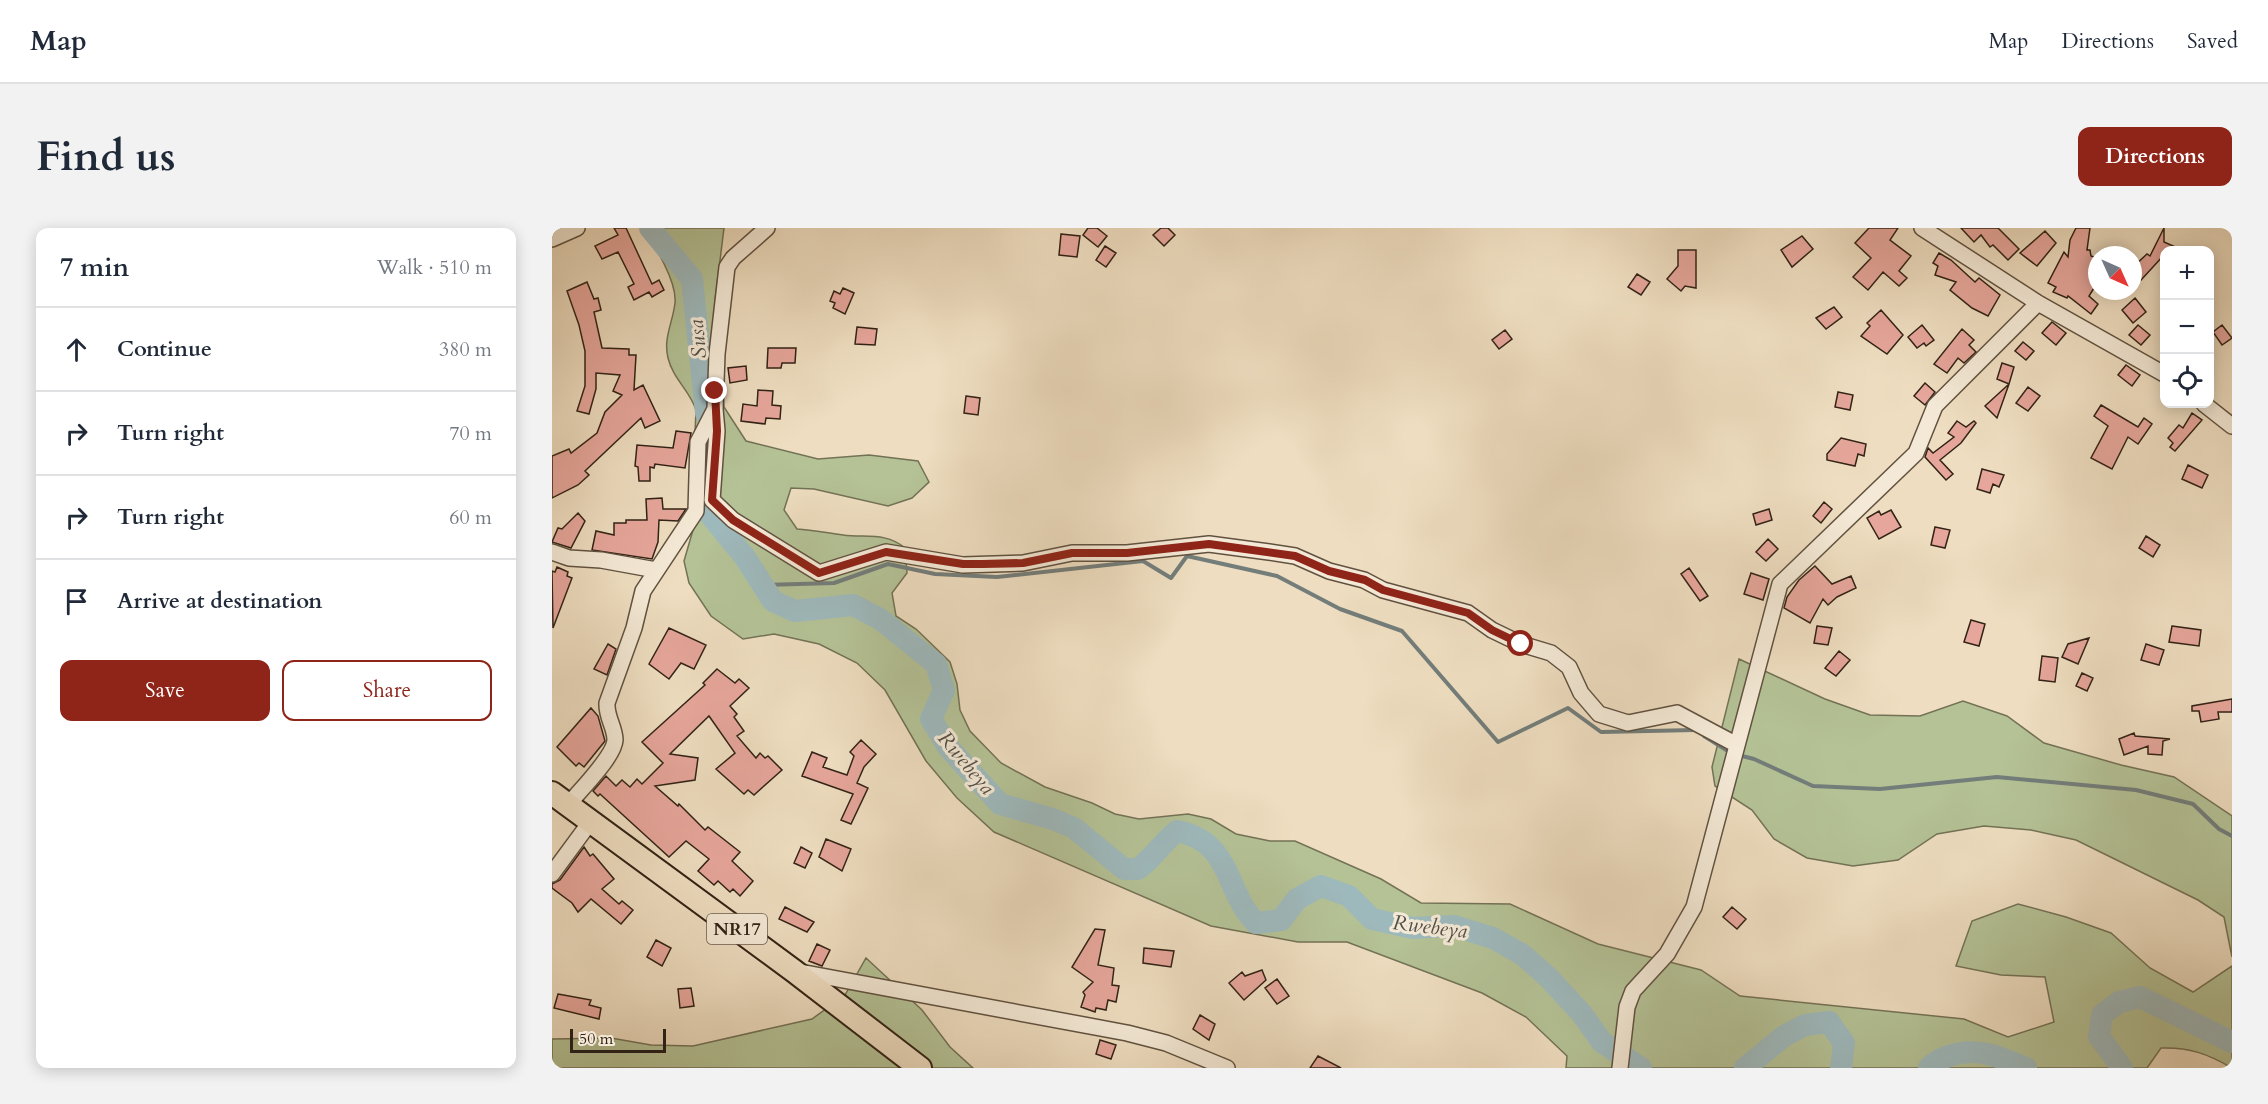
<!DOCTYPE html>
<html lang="en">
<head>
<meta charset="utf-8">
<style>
  :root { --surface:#fff; --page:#f2f2f3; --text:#1f2937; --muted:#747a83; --line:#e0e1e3; --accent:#8f2418 }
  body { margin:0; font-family:Cardo,serif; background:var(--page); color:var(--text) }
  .controls { position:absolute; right:18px; top:18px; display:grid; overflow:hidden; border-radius:12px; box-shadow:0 3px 15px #0003 }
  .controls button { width:54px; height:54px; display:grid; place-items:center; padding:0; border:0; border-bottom:2px solid var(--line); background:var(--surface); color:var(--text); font:30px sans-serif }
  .compass { position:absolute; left:1536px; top:18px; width:54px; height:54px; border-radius:50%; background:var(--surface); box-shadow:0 3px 15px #0003; rotate:135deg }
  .scale { position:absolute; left:18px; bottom:15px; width:96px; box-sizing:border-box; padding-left:6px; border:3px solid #322316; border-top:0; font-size:16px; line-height:21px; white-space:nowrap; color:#322316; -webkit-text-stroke:4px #f4e9d6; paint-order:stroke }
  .stop { position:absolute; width:18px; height:18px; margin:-14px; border:4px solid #8f2418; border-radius:50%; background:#fff }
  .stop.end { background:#8f2418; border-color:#fff; box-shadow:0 2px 6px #0008 }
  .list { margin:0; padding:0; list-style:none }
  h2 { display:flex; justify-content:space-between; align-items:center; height:78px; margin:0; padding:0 24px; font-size:26px }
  h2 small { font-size:20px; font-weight:400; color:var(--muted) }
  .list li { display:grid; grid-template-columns:39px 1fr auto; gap:18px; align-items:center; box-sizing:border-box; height:84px; padding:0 24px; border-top:2px solid var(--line) }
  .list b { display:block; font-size:22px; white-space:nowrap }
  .list em { font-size:20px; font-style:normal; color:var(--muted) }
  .actions { display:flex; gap:12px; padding:18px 24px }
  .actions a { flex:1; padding:14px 0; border:2px solid var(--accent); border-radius:12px; text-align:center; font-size:21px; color:var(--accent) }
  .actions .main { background:var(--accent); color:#fff }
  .icon { flex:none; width:33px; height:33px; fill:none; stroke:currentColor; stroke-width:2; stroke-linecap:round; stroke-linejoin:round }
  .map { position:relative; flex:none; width:1680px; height:840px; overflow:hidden; border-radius:12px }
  header { display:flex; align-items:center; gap:36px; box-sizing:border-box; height:84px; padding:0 30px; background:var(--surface); border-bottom:2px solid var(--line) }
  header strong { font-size:28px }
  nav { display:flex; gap:33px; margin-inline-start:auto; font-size:21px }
  .intro { display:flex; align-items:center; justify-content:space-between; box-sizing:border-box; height:144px; padding:0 36px }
  h1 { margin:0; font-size:42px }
  .button { padding:15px 27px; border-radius:12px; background:var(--accent); color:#fff; font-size:21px; font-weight:700 }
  main { display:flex; gap:36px; padding:0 36px }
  aside { flex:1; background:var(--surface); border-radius:12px; box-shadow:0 3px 15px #0003 }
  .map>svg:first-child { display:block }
  .green { fill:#b4c296; stroke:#737256; stroke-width:1.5 }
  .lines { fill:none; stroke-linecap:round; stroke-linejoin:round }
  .stream { stroke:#737d7a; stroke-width:4 }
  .river { stroke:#9eb9bc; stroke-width:22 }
  .building { fill:#e6a69b; stroke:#322316; stroke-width:1.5 }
  .minor-casing { stroke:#615240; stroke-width:18 }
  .primary-casing { stroke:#322316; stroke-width:26 }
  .minor { stroke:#f4e9d6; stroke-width:15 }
  .primary { stroke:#eeddc0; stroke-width:22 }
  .route { stroke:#8f2418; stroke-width:8 }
  .labels { text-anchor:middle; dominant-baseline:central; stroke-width:6; stroke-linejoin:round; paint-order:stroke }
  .shield { fill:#f4e9d6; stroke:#6c5e50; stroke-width:1.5 }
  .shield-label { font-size:18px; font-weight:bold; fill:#322316 }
  .water-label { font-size:21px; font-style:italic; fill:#525048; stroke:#f4e9d6 }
</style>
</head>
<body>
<header>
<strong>Map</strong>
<nav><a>Map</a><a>Directions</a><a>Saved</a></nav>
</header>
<div class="intro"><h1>Find us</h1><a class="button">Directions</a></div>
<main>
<aside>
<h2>7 min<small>Walk · 510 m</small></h2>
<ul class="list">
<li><svg class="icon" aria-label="ahead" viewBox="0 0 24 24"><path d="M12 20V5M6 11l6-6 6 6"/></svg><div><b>Continue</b></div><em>380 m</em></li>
<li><svg class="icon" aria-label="right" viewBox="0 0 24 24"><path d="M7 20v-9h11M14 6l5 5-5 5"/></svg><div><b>Turn right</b></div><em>70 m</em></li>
<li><svg class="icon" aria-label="right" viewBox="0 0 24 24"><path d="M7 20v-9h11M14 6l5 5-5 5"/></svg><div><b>Turn right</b></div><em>60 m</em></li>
<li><svg class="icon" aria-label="arrive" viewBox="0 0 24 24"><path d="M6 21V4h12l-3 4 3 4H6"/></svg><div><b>Arrive at destination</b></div></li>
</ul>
<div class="actions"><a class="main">Save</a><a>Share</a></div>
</aside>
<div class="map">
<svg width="1680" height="840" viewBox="0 0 1680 840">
  <rect width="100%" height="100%" fill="#eeddc0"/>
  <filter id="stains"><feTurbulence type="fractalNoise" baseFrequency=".00333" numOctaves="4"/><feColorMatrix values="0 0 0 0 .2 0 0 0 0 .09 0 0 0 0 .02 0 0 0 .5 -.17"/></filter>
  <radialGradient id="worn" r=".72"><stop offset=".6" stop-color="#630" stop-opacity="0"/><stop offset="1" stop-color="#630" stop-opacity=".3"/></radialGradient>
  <path class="green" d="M89 0H172L163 73 172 179 194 213 266 231 317 227 366 233 377 254 360 270 336 278 262 261 239 260 232 282 245 301C261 302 275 305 291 307 314 310 334 304 353 320L355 345 340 365 344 388 364 401 398 434 405 456 408 482 418 503 449 535 493 559 540 575 563 586 587 591 636 586 659 591 684 606 718 613H743L829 651 869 675 958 676 1046 716 1149 742 1188 768 1412 791 1456 809 1502 794 1493 749 1449 747 1404 738 1420 693 1466 676 1514 689 1559 705 1598 740 1641 764 1680 738V840C1656 826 1637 819 1609 820L1595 840H1014L1015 828 974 789 930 765 795 714H746L659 698 442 604 405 570 374 533 333 462 305 435 267 416 222 406 191 411 159 388 137 355 132 333 141 302 140 274 144 182C138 163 121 151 116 130 111 110 121 94 123 75 125 54 103 16 89 0Z
    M1187 431 1273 471 1318 487 1368 488 1411 473 1455 488 1492 515 1569 537 1622 549 1680 588V729L1672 689 1646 672 1524 612 1479 602 1432 598 1385 606 1346 632 1301 638 1255 630 1222 611 1200 582 1163 558 1160 539Z
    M314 730 370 782 398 819 421 840H0V811L59 810 99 817 141 818 260 791 293 767Z"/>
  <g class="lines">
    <path class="stream" d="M211 357 282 355 336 336 383 346 445 349 591 333 619 350 635 328 725 348 788 381 850 403 946 514 1016 480 1049 504 1143 502
      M1152 508 1179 525
      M1186 527 1202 531 1261 558 1328 561 1445 549 1584 562 1641 576 1667 601 1680 608"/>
    <path class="river" d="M98 0 140 51 154 185 161 199 149 239 151 278 192 328 221 373 243 383 301 377 328 391 384 436 392 462 379 491 396 519 448 576 501 591 522 600 572 641H586C601 630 610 615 625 603 681 614 672 663 704 695L729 692 745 671 769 658 797 668 820 691 861 700 902 698 941 710 971 727 997 750 1030 786 1050 814 1089 840
      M1193 840 1232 808 1253 797 1277 794 1292 815 1289 840
      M1377 840C1383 833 1389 831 1397 828 1425 818 1448 829 1474 840
      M1570 840 1547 808 1550 787 1567 774 1588 769 1680 814"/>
  </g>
  <path class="building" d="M62 0H74L100 56 107 52 112 62 100 69 97 64 82 72 76 59 82 56 66 24 50 31 43 18 66 7Z
    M536 0H545L555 8 546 19 531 7Z
    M609 0H616L623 7 612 18 601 7Z
    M1317 0H1346L1338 12 1359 28 1347 43 1355 50 1347 58 1331 44 1316 62 1301 49 1319 30 1303 15Z
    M1409 0H1446L1467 21 1456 32 1441 17 1438 19 1429 7 1422 14Z
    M1524 0H1538L1535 22H1538L1539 28 1545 30 1541 51 1545 55 1537 68 1546 76 1539 86 1516 68 1515 70 1501 64 1504 59 1496 55 1512 24 1516 29 1518 12Z
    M1612 0V14L1630 22H1612V27L1589 52 1586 50 1581 55V39L1595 26 1598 28Z
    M1493 3 1504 15 1485 38 1468 25Z
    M509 6 528 8 525 29 507 27Z
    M1250 8 1261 21 1240 39 1229 22Z
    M553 18 564 25 554 39 544 32Z
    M1126 22H1144V60L1133 58 1129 63 1115 51 1126 38Z
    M1387 25 1399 32 1423 54 1427 50 1448 67 1436 88 1420 80 1398 62 1404 54 1383 47 1386 38 1381 35Z
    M1085 46 1098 54 1089 67 1076 59Z
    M35 54 42 71 46 70 49 82 42 84 50 120 77 121V127H84L82 162 91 157 108 193 93 200 89 190 33 243 37 247 26 257 0 270V228L17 221 19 225 45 205 53 184 70 167 61 163 68 147 44 145V161L37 186 25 183 33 158V123L27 97 15 63Z
    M291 60 302 65 293 86 281 80 283 75 278 73 282 63 288 66Z
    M1583 70 1594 84 1581 95 1570 82Z
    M1282 79 1290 89 1274 101 1264 90Z
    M1329 82 1351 107 1335 126 1309 108 1318 98 1315 95Z
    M1500 94 1514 105 1504 117 1490 105Z
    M1370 97 1382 112 1374 118 1372 115 1365 120 1356 109Z
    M1586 97 1598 107 1589 117 1577 107Z
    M1670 97 1680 110 1670 117 1661 104Z
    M305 99 325 101 323 117 303 116Z
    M1410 101 1422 112 1417 117 1424 124 1412 135 1406 130 1395 145 1382 136Z
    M953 102 960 111 947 121 940 112Z
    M1471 114 1482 123 1474 132 1463 123Z
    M216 120H244L243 135H230L229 140H215Z
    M1450 135 1462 139 1457 156 1445 151Z
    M1574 137 1588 147 1580 158 1566 147Z
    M194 138 195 152 178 155 176 140Z
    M1373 155 1383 164 1373 177 1362 168Z
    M1457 156 1445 190 1433 178Z
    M1476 159 1488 168 1476 183 1464 175Z
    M206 162 221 163 220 177 229 178 228 191 214 190 213 196 189 193 191 176 205 178Z
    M1286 164 1301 167 1298 182 1283 179Z
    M414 168 428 170 426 187 412 185Z
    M1549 177 1586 199 1592 190 1600 196 1586 216 1576 209 1560 241 1539 230 1556 198 1542 188Z
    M1640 185 1650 192 1623 223 1618 219 1621 215 1616 210 1627 197 1631 200Z
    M1405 193 1414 199 1422 193 1424 195 1409 215 1388 232 1401 246 1394 252 1373 229 1376 220 1381 225 1402 209 1396 205Z
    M124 203 139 205 133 240 103 236 102 240 98 239V253H87L86 239 83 238 85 217 121 220Z
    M1289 210 1314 216 1312 228 1306 226 1303 238 1275 232V226Z
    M1636 237 1656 247 1650 260 1630 251Z
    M1430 241 1452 247 1447 259 1441 256 1438 265 1425 261Z
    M110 270 111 281H134L126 293 107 292 106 314 100 331 40 322 44 303 62 307V295H74V292H95L94 271Z
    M1272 274 1280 281 1269 295 1261 288Z
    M1217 281 1220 292 1204 297 1201 286Z
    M1339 282 1349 299 1327 311 1315 290 1327 283 1329 287Z
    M26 285 33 293 19 320 0 314 6 300 10 301Z
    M1383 299 1398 302 1393 320 1379 317Z
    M1594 308 1608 317 1601 329 1587 320Z
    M1216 311 1226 321 1214 333 1204 324Z
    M1263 338 1280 356 1299 348 1304 360 1285 369 1276 377 1271 371 1258 395 1232 380 1235 369 1247 352Z
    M5 339 16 344 15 348 20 350 1 400 0 343 3 344Z
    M1137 340 1156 368 1148 373 1129 346Z
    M1199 345 1217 351 1211 372 1192 366Z
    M1419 392 1433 396 1427 418 1412 414Z
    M1265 398 1280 400 1276 417 1262 415Z
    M1620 398 1649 402 1647 418 1617 414Z
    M117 400 154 417 142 441 129 435 117 451 97 436Z
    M1537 410 1526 436 1510 429 1516 416Z
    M56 416 64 421 55 447 42 441Z
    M1594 416 1612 422 1607 437 1589 432Z
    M1287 423 1298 432 1284 448 1273 440Z
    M1490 428 1506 430 1503 454 1487 452Z
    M165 441 183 455 187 451 197 460 178 478 185 486 182 489 192 503 185 508 204 530 208 525 213 530 216 528 230 542 202 567 196 562 192 566 164 541 183 525 157 488 118 526 146 530 143 552 103 558 126 578 127 576 153 602 156 599 188 624 180 633 201 653 188 668 181 661 178 664 166 653 162 657 146 643 157 631 134 613 117 629 48 566 46 568 41 563 54 548 64 558 70 552 78 559 85 551 90 556 111 535 90 514 153 457 151 455Z
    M1530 445 1541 450 1535 463 1524 458Z
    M1680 471V484H1666L1667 491 1649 494 1647 483H1640V478Z
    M39 480 46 488 53 513 32 539 27 535 24 538 5 519Z
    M1582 505 1583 508 1618 511 1611 513 1610 527 1596 526V518L1572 527 1567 511Z
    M309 512 324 526 312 539 305 555 316 560 299 596 289 592 301 566 250 548 260 524 275 530 271 539 295 547 302 528 298 524Z
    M274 611 299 621 290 643 267 629Z
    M32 619 38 628 41 626 62 651 50 661 67 676 70 673 81 682 69 696 39 671 26 684 20 675 0 660V656L8 652Z
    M249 619 260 625 253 640 242 635Z
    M233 679 262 694 255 704 227 691Z
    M1180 679 1194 691 1185 701 1171 689Z
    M543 701 553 702 546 737 562 740 560 757 567 758 564 774 556 772 554 782 544 780 543 784 529 779 533 767 531 764 541 754 520 739Z
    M104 712 119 720 110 738 95 729Z
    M265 716 278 722 270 738 257 733Z
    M592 720 622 723 619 739 591 735Z
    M710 742 714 752 692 772 677 755 690 744 693 748Z
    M725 751 737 768 725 776 713 760Z
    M139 760 142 778 128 780 126 761Z
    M6 766 39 772 37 777 49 780 47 791 2 780Z
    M648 787 663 796 657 812 641 801Z
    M548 812 564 817 559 831 544 826Z
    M766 828 789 840H758Z"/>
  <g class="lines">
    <defs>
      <path id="minor" d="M215 0 181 30 175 39 165 126 163 181 165 203 160 272 181 292 267 345 334 324 411 337 471 335 520 325H575L657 316 717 324 743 328 777 343 812 352 831 362 916 385 940 402 969 416 999 425 1017 439 1029 465 1047 486 1076 495 1125 485 1185 517
        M1370 0 1486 75 1612 146
        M0 11 25 0
        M1652 176 1680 198
        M0 324 17 330 49 332 104 342
        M17 576C28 562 62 529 63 512 63 499 54 489 55 475L82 400 91 363 144 283 146 214 163 181
        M0 646 39 593
        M248 744 575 805 614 815 675 840
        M1068 840 1075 779 1081 763 1115 726 1142 679 1228 356 1364 225 1383 178 1486 75"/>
      <path id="primary" d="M0 565 242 743 368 840"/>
    </defs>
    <use href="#minor" class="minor-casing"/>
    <use href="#primary" class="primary-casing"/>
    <use href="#minor" class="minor"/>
    <use href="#primary" class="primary"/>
  </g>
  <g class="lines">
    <path class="route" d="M163 163 165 203 160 272 181 292 267 345 334 324 411 336H431L471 335 520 325H575L657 316 743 328 777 343 813 352 831 362 916 385 940 402 969 416"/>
  </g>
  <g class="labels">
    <rect class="shield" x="155" y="686" width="60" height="30" rx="4.5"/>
    <g class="shield-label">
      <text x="185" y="701">NR17</text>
    </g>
    <g class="water-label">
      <text transform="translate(146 111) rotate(-96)">Susa</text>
      <text transform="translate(414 535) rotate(50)">Rwebeya</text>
      <text transform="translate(878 699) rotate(7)">Rwebeya</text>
    </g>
  </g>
  <rect width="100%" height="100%" filter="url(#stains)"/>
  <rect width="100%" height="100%" fill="url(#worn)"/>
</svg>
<div class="controls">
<button>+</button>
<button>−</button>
<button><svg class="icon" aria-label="locate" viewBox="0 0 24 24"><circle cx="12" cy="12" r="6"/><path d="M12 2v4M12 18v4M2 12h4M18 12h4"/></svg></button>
</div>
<svg class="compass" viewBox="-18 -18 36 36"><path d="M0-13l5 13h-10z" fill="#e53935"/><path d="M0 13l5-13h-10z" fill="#747a83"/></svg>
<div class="scale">50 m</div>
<div class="stop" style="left:969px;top:416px"></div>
<div class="stop end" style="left:163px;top:163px"></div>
</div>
</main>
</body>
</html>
